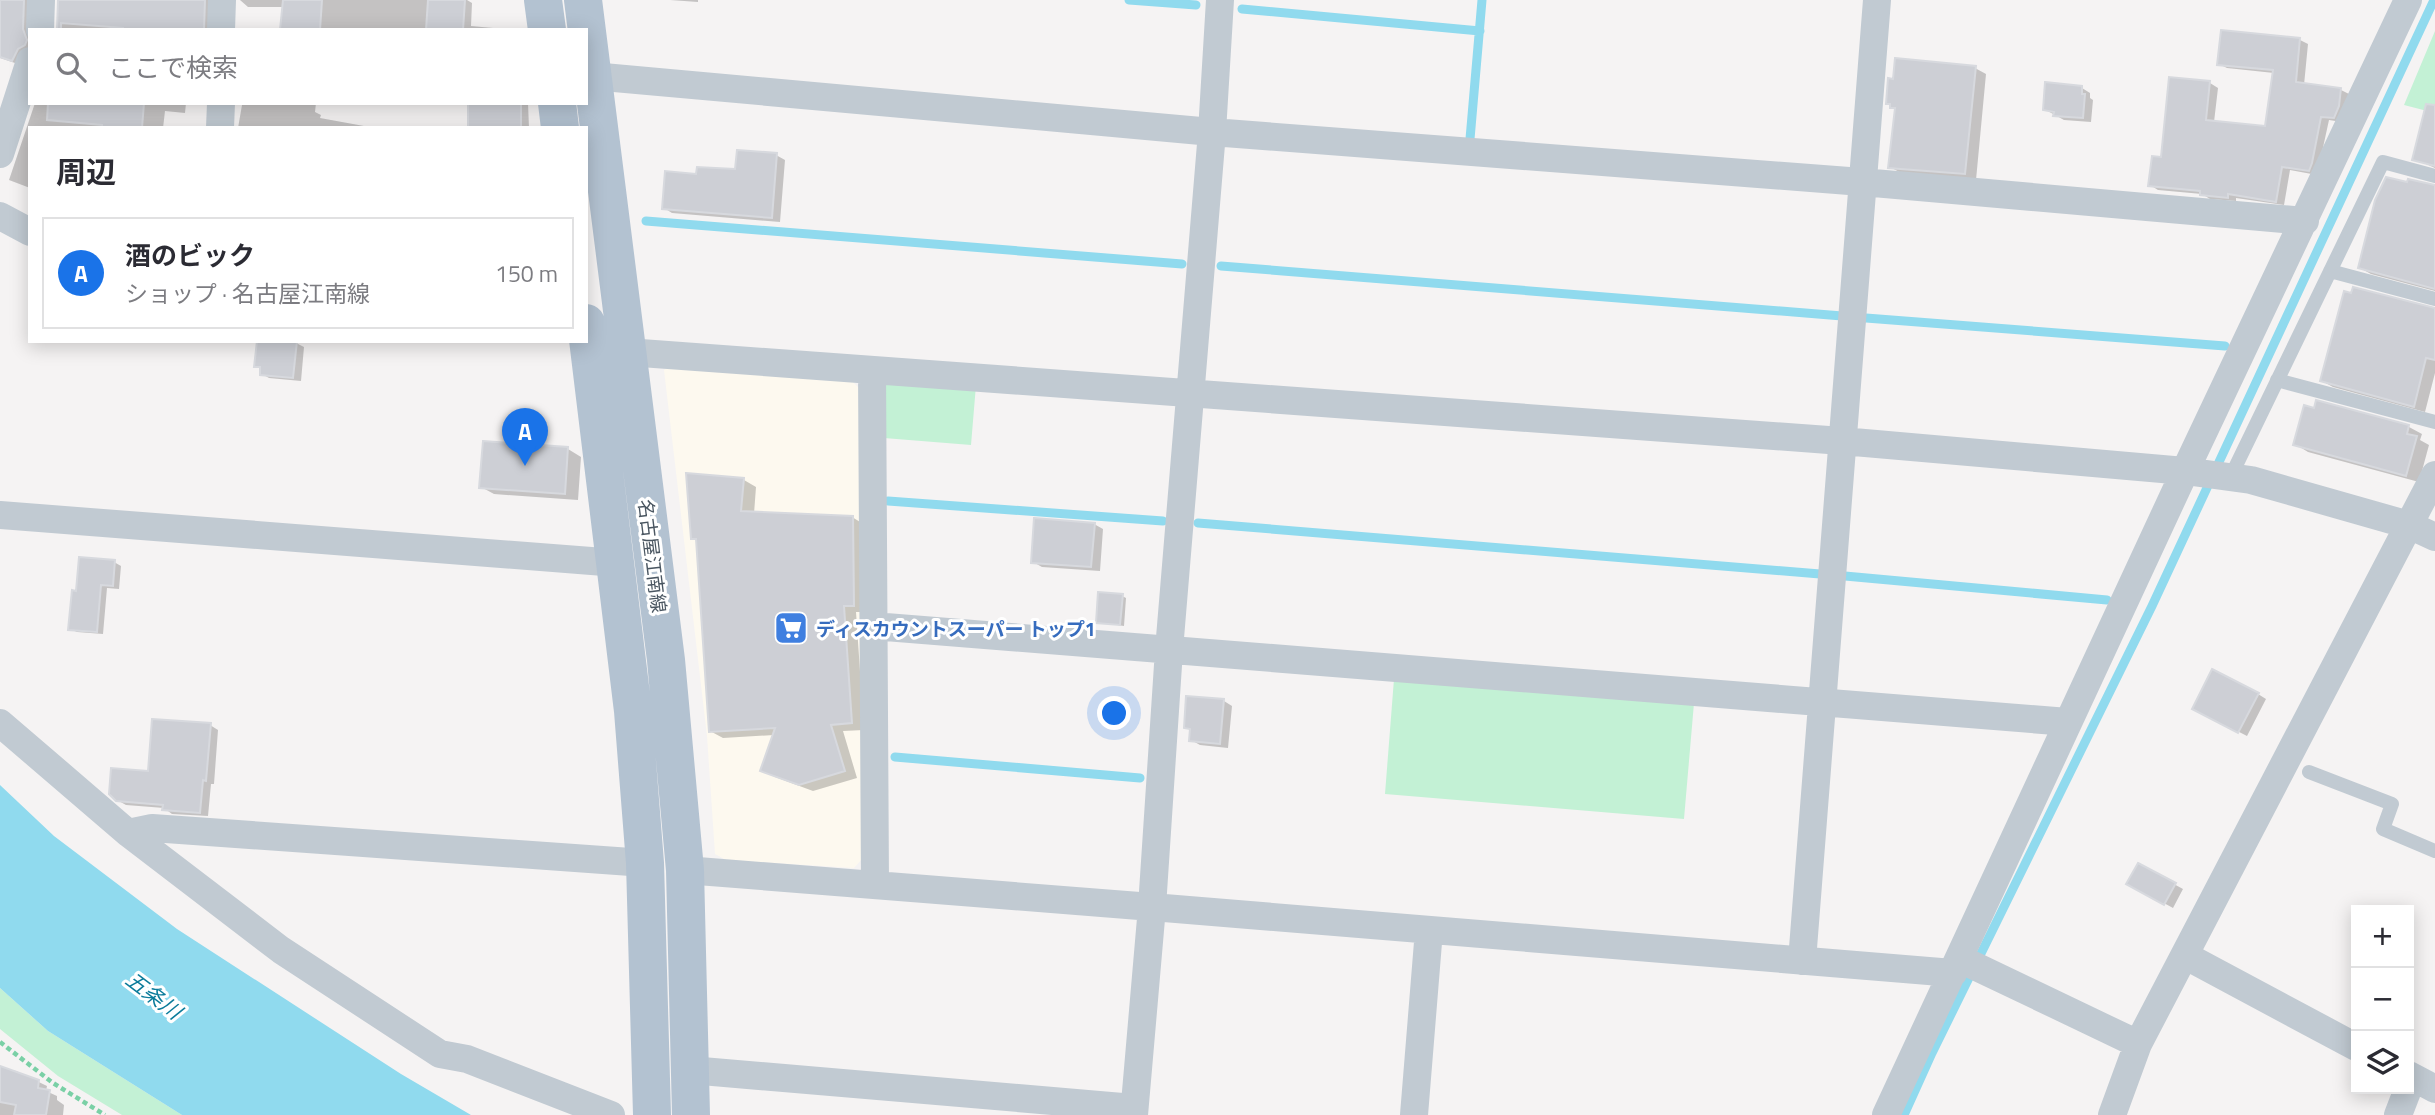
<!DOCTYPE html>
<html lang="ja">
<head>
<meta charset="utf-8">
<style>
  :root { --surface:#fff; --page:#f7f7f7; --text:#2b2b33; --muted:#7c7c81; --line:#e1e1e2; --accent:#1a73e8 }
  body { margin:0; font-family:"Titillium Web","Noto Sans JP",sans-serif; background:var(--page); color:var(--text) }
  .controls { position:absolute; right:21px; bottom:21px; display:grid; overflow:hidden; border-radius:0px; box-shadow:0 4px 18px #0003 }
  .controls button { width:63px; height:63px; display:grid; place-items:center; padding:0; border:0; border-bottom:2px solid var(--line); background:var(--surface); color:var(--text); font:35px sans-serif }
  .you { position:absolute; left:1115px; top:714px; width:24px; height:24px; margin:-18px; border:5px solid #fff; border-radius:50%; background:#1a73e8; box-shadow:0 0 0 10px #1a73e833 }
  .badge { display:grid; place-items:center; width:46px; height:46px; border-radius:50%; background:var(--accent); color:#fff; font-size:23px; font-weight:700 }
  .pin { position:absolute; translate:-50% -58px; filter:drop-shadow(0 2px 4px #0008) }
  .pin::after { content:''; position:absolute; top:37px; width:24px; height:21px; background:inherit; clip-path:polygon(0 0,100% 0,50% 100%) }
  .list { margin:0; padding:0; list-style:none }
  h2 { display:flex; justify-content:space-between; align-items:center; height:91px; margin:0; padding:0 28px; font-size:30px }
  h2 small { font-size:23px; font-weight:400; color:var(--muted) }
  .list li { display:grid; grid-template-columns:46px 1fr auto; gap:21px; align-items:center; box-sizing:border-box; height:112px; margin:0 14px 14px; padding:0 14px; border:2px solid var(--line); border-radius:0px }
  .list b { display:block; font-size:26px; white-space:nowrap }
  .list p { margin:0; font-size:23px; white-space:nowrap; color:var(--muted) }
  .list em { font-size:23px; font-style:normal; color:var(--muted) }
  .icon { flex:none; width:38px; height:38px; fill:none; stroke:currentColor; stroke-width:2; stroke-linecap:round; stroke-linejoin:round }
  .map { position:relative; flex:none; width:2435px; height:1115px; overflow:hidden }
  .search { position:absolute; background:var(--surface); box-shadow:0 4px 18px #0003; left:28px; top:28px; width:560px; height:77px; display:flex; align-items:center; gap:18px; box-sizing:border-box; padding:0 24px; border-radius:0px; color:var(--muted); font-size:26px }
  .panel { position:absolute; background:var(--surface); box-shadow:0 4px 18px #0003; left:28px; top:126px; width:560px; height:217px; border-radius:0px }
  .map>svg:first-child { display:block }
  .commercial { fill:#fdf9ef }
  .green { fill:#c3f1d5 }
  .water { fill:#90daee }
  .shadow { fill:#0003 }
  .lines { fill:none; stroke-linecap:round; stroke-linejoin:round }
  .stream { stroke:#90daee; stroke-width:9 }
  .building { fill:#cdcfd5; stroke:#d7d9de; stroke-width:2 }
  .path { stroke:#7ad0a6; stroke-width:4.5; stroke-dasharray:5 3.5; stroke-linecap:butt }
  .service { stroke:#c1cad2; stroke-width:14 }
  .minor { stroke:#c1cad2; stroke-width:28 }
  .primary { stroke:#b3c2d1; stroke-width:38 }
  .labels { text-anchor:middle; dominant-baseline:central; stroke-width:6; stroke-linejoin:round; paint-order:stroke }
  .street-label { font-size:19px; fill:#4a5661; stroke:#fff }
  .shop-label { font-size:19px; font-weight:bold; fill:#366cbe; stroke:#fff; text-anchor:start }
  .water-label { font-size:21px; font-style:italic; fill:#0c7c9b; stroke:#fff }
</style>
</head>
<body>
<div class="map">
<svg width="2435" height="1115" viewBox="0 0 2435 1115">
  <rect width="100%" height="100%" fill="#f5f3f3"/>
  <path class="commercial" d="M672 365 851 380 862 391 863 858 854 868 726 860 715 854 707 736 664 370Z"/>
  <path class="green" d="M2435 31V113L2404 105Z
    M886 383 976 385 971 445 884 438Z
    M1394 679 1694 703 1684 819 1385 794Z
    M0 988 48 1031 182 1115H122L58 1076 0 1029Z"/>
  <path class="water" d="M0 785 54 836 177 929 401 1074 471 1115H182L48 1031 0 988Z"/>
  <path class="shadow" d="M0 0H34L30 30V51L21 65 0 58Z
    M59 0H214L212 30H58Z
    M240 0H467L472 3 471 26 516 30H282L284 7H248Z
    M670 0H698V2Z
    M2300 40 2308 44 2304 85 2341 90 2349 94 2342 122 2329 120 2317 175 2290 170 2284 205 2236 198V201L2210 199 2202 194 2158 190 2150 185 2163 159 2170 79 2210 83 2218 88 2214 122 2267 128 2274 73 2227 68 2219 64Z
    M1975 68 1986 74 1976 180 1901 173 1890 167 1896 110 1887 103Z
    M2082 88 2090 93V98L2093 100 2091 122 2064 120 2044 109Z
    M35 103H186L185 113 165 111 163 128H30V188L9 180Z
    M239 103H316L315 112 321 115 320 118 375 128H238L242 105Z
    M470 103H528L529 128H470Z
    M2435 135V168L2415 159Z
    M776 155 785 160 780 222 672 213 664 208 697 176 737 171Z
    M2435 187V291L2371 274 2360 268Z
    M2435 310V373L2425 412 2333 387 2322 381Z
    M296 343 304 347 301 381 269 378 262 374V369L256 366Z
    M2317 402 2409 427 2422 434 2420 440 2429 445 2419 482 2308 452 2295 444 2315 410Z
    M568 449 581 457 578 500 494 494 481 487Z
    M744 480 756 487 754 514 852 517 865 525 866 612H856L864 730 843 731 857 778 813 791 775 777 762 770 774 735 723 738 710 731 698 541 692 538Z
    M1094 524 1103 529 1100 571 1042 567 1033 562Z
    M114 562 121 566 119 589 107 588 103 634 77 632 70 629 78 593Z
    M1122 596 1126 598 1124 626 1097 622Z
    M2258 694 2266 699 2247 736 2202 713Z
    M1224 701 1232 706 1228 748 1200 745 1191 740 1192 731 1185 727Z
    M210 725 218 730 214 784H211L208 816 172 814 164 808 126 805 117 800Z
    M2139 865 2183 889 2173 908 2129 884Z
    M0 1068 16 1071 47 1086 46 1091 57 1096V1100L64 1105 63 1115H0Z"/>
  <g class="lines">
    <path class="stream" d="M1129 0 1196 5
      M1242 9 1480 31
      M1470 139 1482 0
      M646 221 1182 264
      M1221 266 1842 316
      M1866 318 2225 346
      M888 501 1163 521
      M1198 523 1820 574
      M1845 576 2107 600
      M895 757 1140 778
      M1904 1115 1932 1053 2152 606 2434 0"/>
  </g>
  <path class="building" d="M0 0H24L23 29 27 40 25 45 18 49 12 61 0 57Z
    M58 0H205L204 30H123V28L61 23V30H57Z
    M283 0H322L320 30H280Z
    M428 0H465L463 30H426Z
    M2221 30 2300 38 2296 82 2341 88 2339 106 2334 118 2321 117 2312 163 2309 171 2282 167 2276 202 2228 194V198L2200 195V191L2148 186 2152 156 2161 157 2169 77 2210 81 2206 120 2265 126 2273 70 2217 65Z
    M1895 58 1976 66 1965 174 1888 168 1895 108H1890V104H1886L1888 78 1893 79Z
    M2045 82 2082 86V94H2085L2083 118 2053 116 2054 112 2043 110Z
    M48 103H144L142 128H102V125L47 120Z
    M468 103H521V128H468Z
    M2426 104 2435 105V166L2412 160Z
    M737 150 777 153 772 218 662 209 665 171 696 174 697 167 735 169Z
    M2386 177 2407 182 2408 179 2435 185V289L2358 268 2375 200Z
    M2353 287 2435 308V360L2426 358 2414 407 2320 381 2344 291 2351 293Z
    M257 341H297L293 378 260 375V367H254Z
    M2316 400 2409 425 2407 434 2417 436 2406 476 2293 445 2304 405 2314 408Z
    M483 441 568 447 565 494 479 488Z
    M686 473 744 478 741 511 853 516 854 606H844L852 723 831 725 845 771 799 785 760 771 775 728 709 732 696 539H691Z
    M1034 518 1095 523 1091 567 1031 563Z
    M79 557 115 560 113 586 101 585 97 632 68 630 72 590 76 591Z
    M1098 592 1123 594 1120 625 1096 623Z
    M2212 669 2259 693 2238 733 2192 709Z
    M1186 696 1224 699 1220 744 1189 741 1190 729 1184 728Z
    M152 719 211 723 206 781 203 780 200 813 162 810 163 805 116 801 109 794 111 768 148 771Z
    M2138 863 2176 883 2164 905 2126 884Z
    M0 1066 39 1080 38 1088 50 1090 46 1115H14L16 1105 0 1102Z"/>
  <g class="lines">
    <path class="path" d="M0 1042 53 1083 105 1115"/>
    <path class="service" d="M2330 271 2435 299
      M2277 380 2435 422
      M2231 476 2383 162 2435 176
      M2309 772 2392 804 2383 829 2435 851"/>
    <path class="minor" d="M40 30 41 0
      M221 30 222 0
      M592 76 1212 132 1862 182 2305 221
      M220 128 221 103
      M0 154 30 61
      M0 216 30 232
      M627 352 1842 441 2185 471 2251 480 2409 525 2435 537
      M872 370 875 884
      M0 515 617 563
      M873 626 2068 722
      M0 723 128 833 281 950 440 1054 467 1059 611 1115
      M128 833 152 828 645 863
      M685 870 1152 907 1169 650 1212 132 1220 0
      M2186 956 2356 1047
      M1960 959 2138 1044
      M1802 961 1877 0
      M690 1070 1134 1108
      M2409 1075 2435 1089
      M1134 1115 1152 907 1953 973
      M1414 1115 1429 930
      M1886 1115 2185 471 2408 0
      M2112 1115 2138 1044 2435 475
      M2398 1115 2408 1089"/>
    <path class="primary" d="M543 0 547 30
      M583 0 666 660 685 870 691 1115
      M557 103 560 128
      M586 323 633 711 645 863 652 1115"/>
  </g>
  <defs>
    <symbol id="supermarket-square" viewBox="-11 -11 22 22"><rect x="-9" y="-9" width="18" height="18" rx="4" fill="#3f7fe0" stroke="#fff"/><path d="M-6-5.5h2.5l.6 2H6L4.5 2H-2.5L-4.4-4H-6ZM-1.5 3.2a1.3 1.3 0 1 0 .1 0ZM3 3.2a1.3 1.3 0 1 0 .1 0Z" fill="#fff"/></symbol>
  </defs>
  <g fill-rule="evenodd">
    <use href="#supermarket-square" x="772" y="609" width="38" height="38"/>
  </g>
  <g class="labels">
    <g class="street-label">
      <text transform="translate(653 556) rotate(83)">名古屋江南線</text>
    </g>
    <g class="shop-label">
      <text x="816" y="628">ディスカウントスーパー トップ1</text>
    </g>
    <g class="water-label">
      <text transform="translate(154 995) rotate(37)">五条川</text>
    </g>
  </g>
</svg>
<div class="controls">
<button>+</button>
<button>−</button>
<button><svg class="icon" aria-label="layers" viewBox="0 0 24 24"><path d="M12 4l9 5-9 5-9-5zM3 14l9 5 9-5"/></svg></button>
</div>
<div class="you"></div>
<div class="pin badge" style="left:525px;top:466px">A</div>
<div class="search"><svg class="icon" aria-label="search" viewBox="0 0 24 24"><circle cx="10" cy="10" r="6"/><path d="M15 15l6 6"/></svg>ここで検索</div>
<section class="panel">
<h2>周辺<small></small></h2>
<ul class="list">
<li><span class="badge">A</span><div><b>酒のビック</b><p>ショップ · 名古屋江南線</p></div><em>150 m</em></li>
</ul>
</section>
</div>
</body>
</html>
